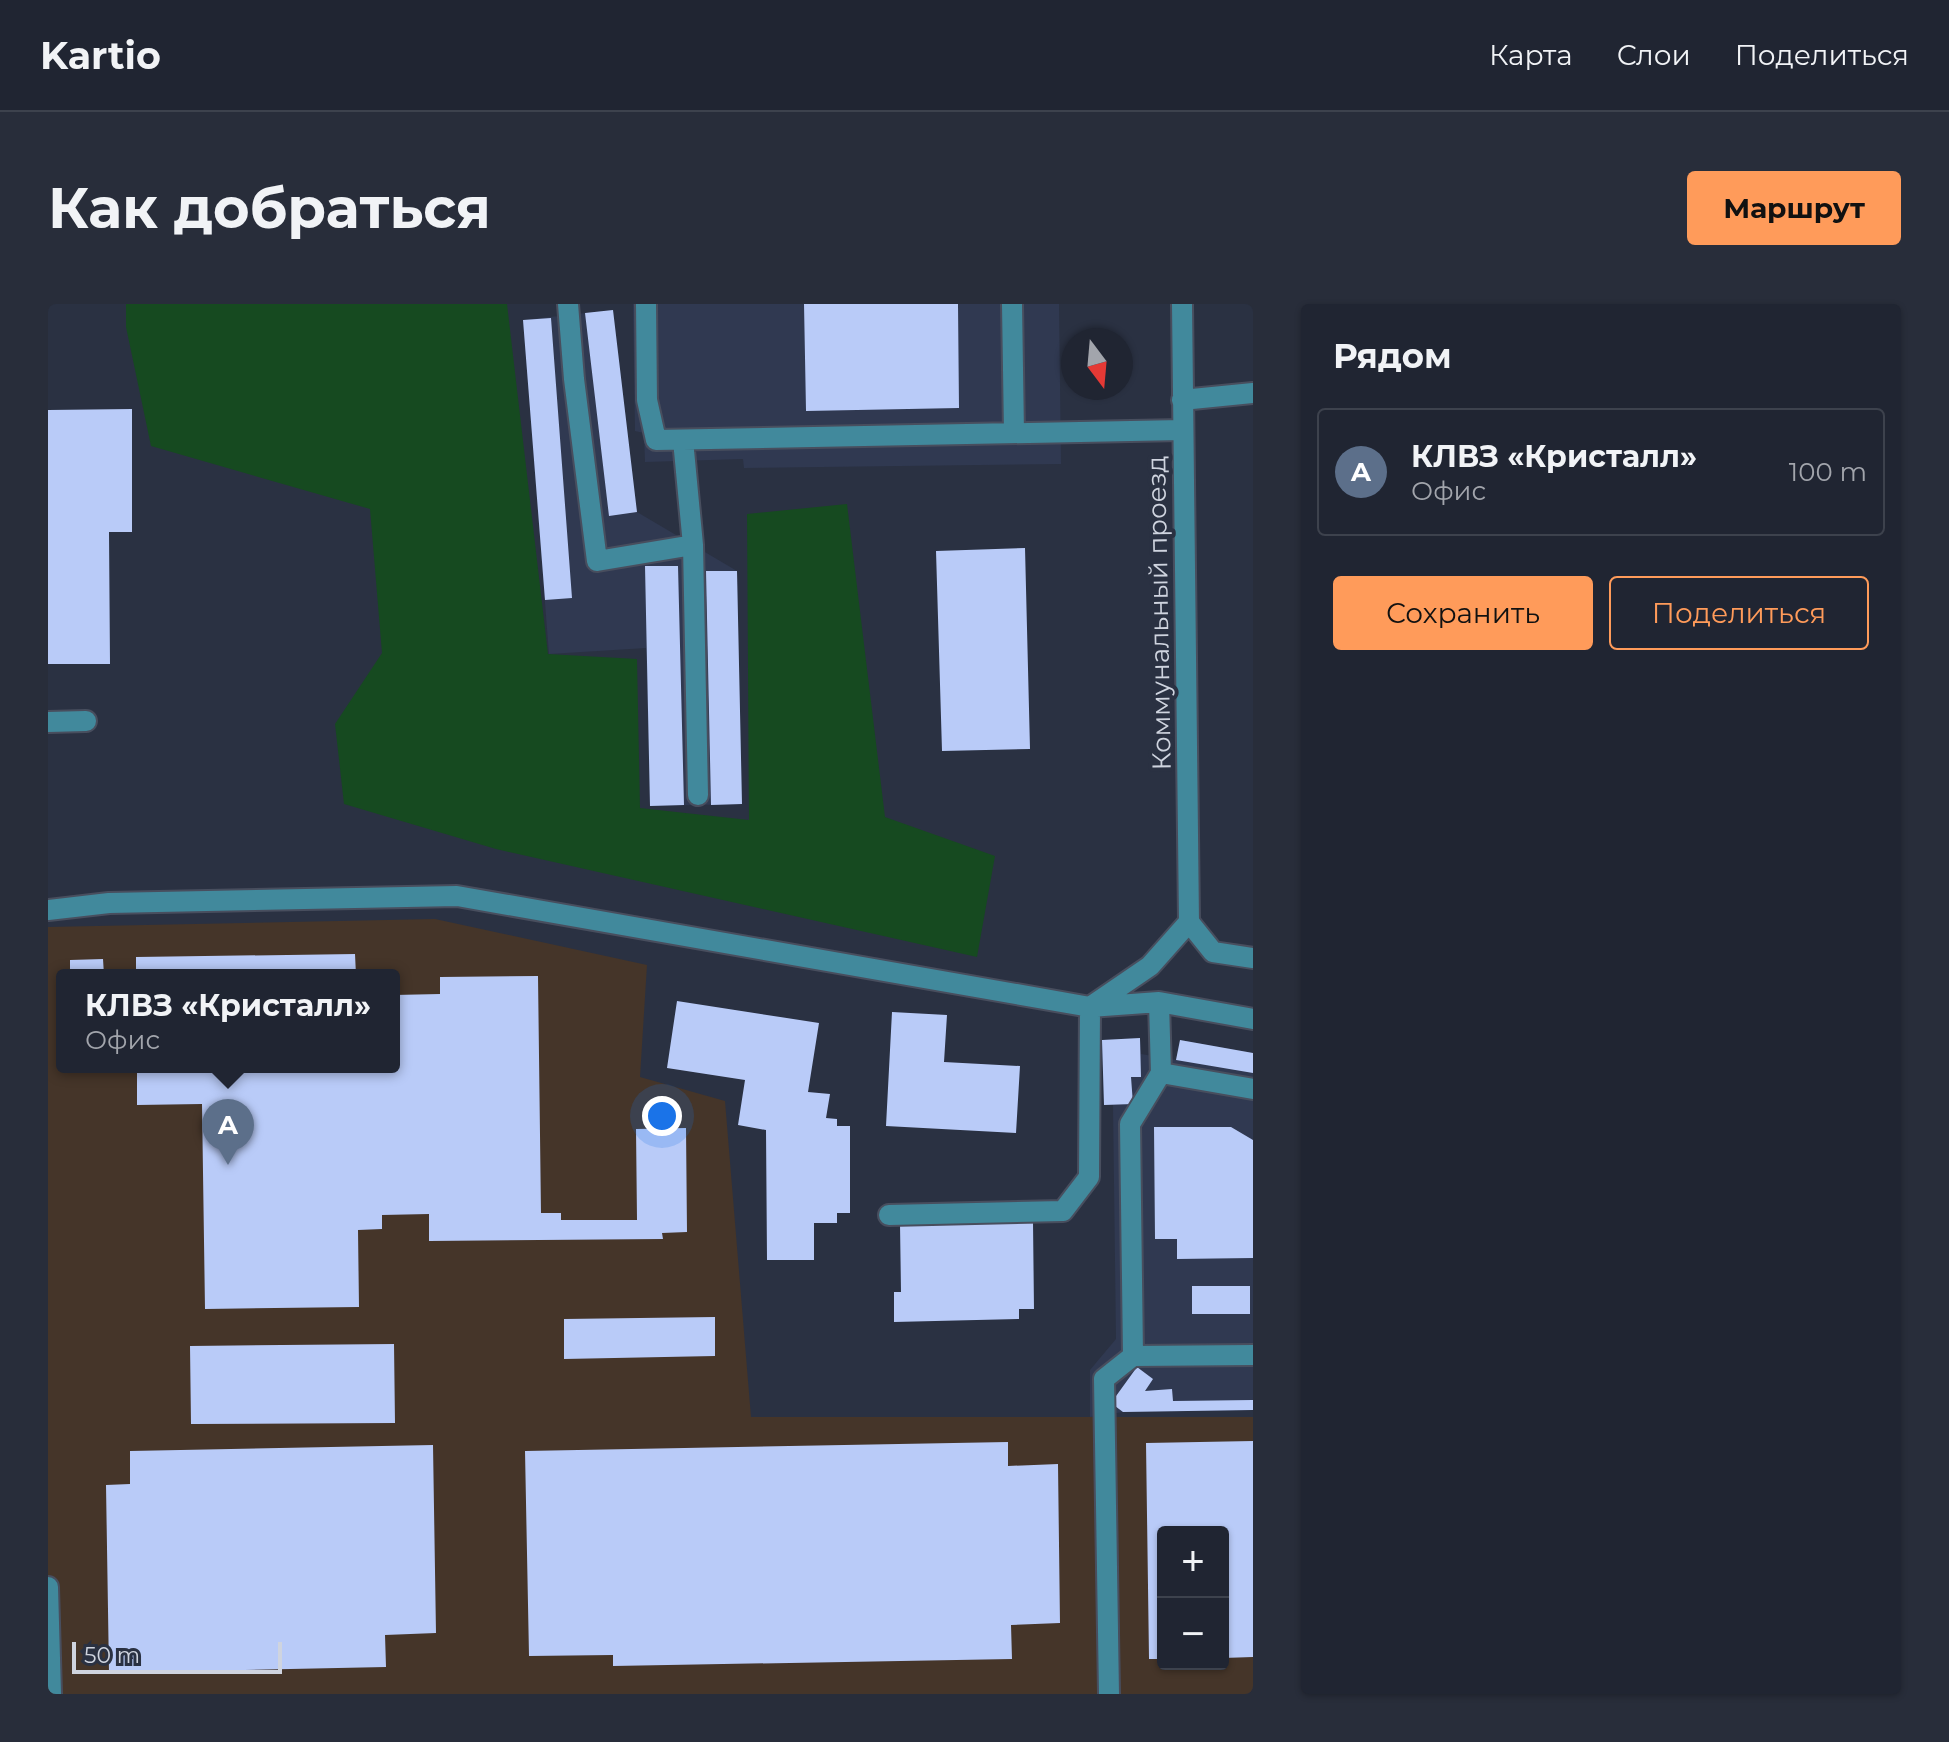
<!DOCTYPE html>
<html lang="ru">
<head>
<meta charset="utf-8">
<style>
  :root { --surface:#202532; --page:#282d3a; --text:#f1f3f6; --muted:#a2a5ac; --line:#3d424d; --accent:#ff9b5a }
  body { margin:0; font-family:Montserrat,sans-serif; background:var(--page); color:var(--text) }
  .controls { position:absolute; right:24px; bottom:24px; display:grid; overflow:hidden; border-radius:8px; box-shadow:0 2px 6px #0004 }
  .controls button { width:72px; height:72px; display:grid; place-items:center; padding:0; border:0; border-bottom:2px solid var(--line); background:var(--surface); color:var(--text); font:40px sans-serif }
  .compass { position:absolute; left:1013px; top:24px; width:72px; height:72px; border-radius:50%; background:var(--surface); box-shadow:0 2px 6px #0004; rotate:164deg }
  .scale { position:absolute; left:24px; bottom:20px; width:210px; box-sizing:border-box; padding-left:8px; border:4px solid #cfd4df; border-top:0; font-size:22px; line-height:28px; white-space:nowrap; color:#cfd4df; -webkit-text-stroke:6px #2a3142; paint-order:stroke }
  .you { position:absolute; left:614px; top:812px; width:28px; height:28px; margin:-20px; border:6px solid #fff; border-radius:50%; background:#1a73e8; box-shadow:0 0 0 12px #1a73e833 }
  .badge { display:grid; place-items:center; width:52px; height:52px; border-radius:50%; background:var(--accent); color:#fff; font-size:26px; font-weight:700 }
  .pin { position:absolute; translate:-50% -66px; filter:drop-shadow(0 2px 4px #0008) }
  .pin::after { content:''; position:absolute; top:42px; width:28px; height:24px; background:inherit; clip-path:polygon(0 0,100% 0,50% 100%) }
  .popup { position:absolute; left:8px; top:665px; width:344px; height:104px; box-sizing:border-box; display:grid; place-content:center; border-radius:8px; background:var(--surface); filter:drop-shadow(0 2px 6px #0005); font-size:26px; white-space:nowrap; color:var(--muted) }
  .popup b { font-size:30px; color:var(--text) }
  .popup::after { content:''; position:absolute; left:50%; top:100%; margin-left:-16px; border:16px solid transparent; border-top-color:var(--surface) }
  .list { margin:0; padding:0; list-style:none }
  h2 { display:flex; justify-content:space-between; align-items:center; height:104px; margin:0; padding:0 32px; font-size:34px }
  h2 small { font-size:26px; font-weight:400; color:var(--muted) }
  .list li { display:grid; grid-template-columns:52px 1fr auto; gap:24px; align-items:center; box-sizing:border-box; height:128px; margin:0 16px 16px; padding:0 16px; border:2px solid var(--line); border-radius:8px }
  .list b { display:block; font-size:30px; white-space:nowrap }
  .list p { margin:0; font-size:26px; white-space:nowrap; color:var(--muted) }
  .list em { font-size:26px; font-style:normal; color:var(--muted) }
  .actions { display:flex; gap:16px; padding:24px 32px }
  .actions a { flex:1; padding:18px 0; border:2px solid var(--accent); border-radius:8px; text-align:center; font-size:28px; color:var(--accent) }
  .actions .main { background:var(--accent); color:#111 }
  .map { position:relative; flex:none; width:1205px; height:1390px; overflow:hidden; border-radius:8px }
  header { display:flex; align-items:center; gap:48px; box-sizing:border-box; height:112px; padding:0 40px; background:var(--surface); border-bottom:2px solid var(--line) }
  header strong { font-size:38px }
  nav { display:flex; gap:44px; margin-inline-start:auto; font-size:28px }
  .intro { display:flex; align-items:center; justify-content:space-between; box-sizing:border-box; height:192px; padding:0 48px }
  h1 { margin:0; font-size:56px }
  .button { padding:20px 36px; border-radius:8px; background:var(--accent); color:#111; font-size:28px; font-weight:700 }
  main { display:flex; gap:48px; padding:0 48px }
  aside { flex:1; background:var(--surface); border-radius:8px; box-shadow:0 2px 6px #0004 }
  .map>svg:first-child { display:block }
  .commercial { fill:#453529; fill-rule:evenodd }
  .built { fill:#303951 }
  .green { fill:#164a20 }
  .building { fill:#b9cbf8 }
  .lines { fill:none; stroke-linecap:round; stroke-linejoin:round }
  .minor-casing { stroke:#484e5e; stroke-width:24 }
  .minor { stroke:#41899c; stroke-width:20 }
  .labels { text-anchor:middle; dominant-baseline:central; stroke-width:8; stroke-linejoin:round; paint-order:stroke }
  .street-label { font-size:26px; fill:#cfd4df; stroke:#2a3142 }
</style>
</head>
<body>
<header>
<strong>Kartio</strong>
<nav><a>Карта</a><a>Слои</a><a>Поделиться</a></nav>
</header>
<div class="intro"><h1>Как добраться</h1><a class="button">Маршрут</a></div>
<main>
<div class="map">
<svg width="1205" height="1390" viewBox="0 0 1205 1390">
  <rect width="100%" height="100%" fill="#2a3142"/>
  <path class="commercial" d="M387 615 599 661 592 773 677 797 703 1113H1205V1390H0V623ZM14 671H346V763H14ZM1115 1228H1175V1360H1115Z"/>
  <path class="built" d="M585 0H1011L1013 160 696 164 695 155 597 158 596 129 587 127Z
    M565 6 589 208 689 267 694 500 602 502 598 344 501 350 475 16Z
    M1092 734 1093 750 1128 756 1132 736 1205 749V1106L1075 1108 1042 1113V1066L1068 1035 1065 801H1056L1054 736Z"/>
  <path class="green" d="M78 0H459L500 350 589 355 592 504 701 516 699 210 799 200 837 513 947 552 929 653 448 545 296 500 287 420 334 349 322 205 103 142 78 23Z"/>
  <path class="building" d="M756 0H910L911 104 758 107Z
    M565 6 589 208 561 212 537 9Z
    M503 14 524 294 497 296 475 16Z
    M84 105V228H61L62 360H0V106Z
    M977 244 982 445 894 447 888 247Z
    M597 262H630L636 501 602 502Z
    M658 267H689L694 500 663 501Z
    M307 650 308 671H88V653Z
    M55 655 56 671H22V656Z
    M490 672 493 909H513V916H589L588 825 638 824 639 928 614 929 615 935 381 937V910L334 911V925L310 926 311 1003 157 1005 154 800 89 801V763H346V691L392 690V673Z
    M629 697 771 719 760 788 782 790 778 814 789 815V822H802V909H789V919H766V956H719L718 826 690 821 697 776 619 764Z
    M844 708 899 711 896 758 972 762 968 829 838 822Z
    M1092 734 1093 773H1083L1085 800 1056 801 1054 736Z
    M1132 736 1205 749V769L1128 756Z
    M1106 823H1183L1205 836V954L1129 955V935H1107Z
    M985 918 986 1005H971V1015L846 1018V988H853L852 920Z
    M1144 982H1202V1010H1144Z
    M667 1013V1052L516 1055V1015Z
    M346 1040 347 1119 143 1120 142 1042Z
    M1089 1063 1105 1075 1097 1087 1124 1085 1125 1097 1205 1096V1106L1075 1108 1063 1099Z
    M1205 1137V1353L1175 1354V1228H1115V1355H1101L1098 1139Z
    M960 1138V1162L1010 1160 1012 1319 963 1321 964 1355 565 1362V1351L481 1352 477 1147Z
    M385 1141 388 1329 337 1331 338 1363 61 1369 58 1181 82 1180V1147Z"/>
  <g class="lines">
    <defs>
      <path id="minor" d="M520 0 526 75 549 257 645 241 650 491
        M598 0 599 96 608 136 1134 126
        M964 0 966 129
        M1134 0 1141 618
        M1134 96 1205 89
        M635 136 645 241
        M0 418 38 417
        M0 606 61 599 409 592 1042 703 1102 662 1141 618
        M1141 618 1165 648 1205 654
        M1111 698 1113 769
        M841 911 1015 907 1041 873 1042 703 1111 698 1205 715
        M1085 1052 1082 820 1113 769 1205 785
        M0 1283 3 1390
        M1061 1390 1056 1075 1085 1052 1205 1051"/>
    </defs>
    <use href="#minor" class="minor-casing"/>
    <use href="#minor" class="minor"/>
  </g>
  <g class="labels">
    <g class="street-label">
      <text transform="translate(1111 309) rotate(-91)">Коммунальный проезд</text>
    </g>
  </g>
</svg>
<div class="controls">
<button>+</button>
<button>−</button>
</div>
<svg class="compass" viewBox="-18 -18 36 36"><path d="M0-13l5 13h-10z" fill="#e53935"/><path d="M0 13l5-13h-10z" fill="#a2a5ac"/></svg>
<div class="scale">50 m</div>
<div class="you"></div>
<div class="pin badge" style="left:180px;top:861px;background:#5c6f8a">A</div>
<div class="popup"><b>КЛВЗ «Кристалл»</b>Офис</div>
</div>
<aside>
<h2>Рядом<small></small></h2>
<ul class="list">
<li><span class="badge" style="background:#5c6f8a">A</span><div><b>КЛВЗ «Кристалл»</b><p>Офис</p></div><em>100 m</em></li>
</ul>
<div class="actions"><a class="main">Сохранить</a><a>Поделиться</a></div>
</aside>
</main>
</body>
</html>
